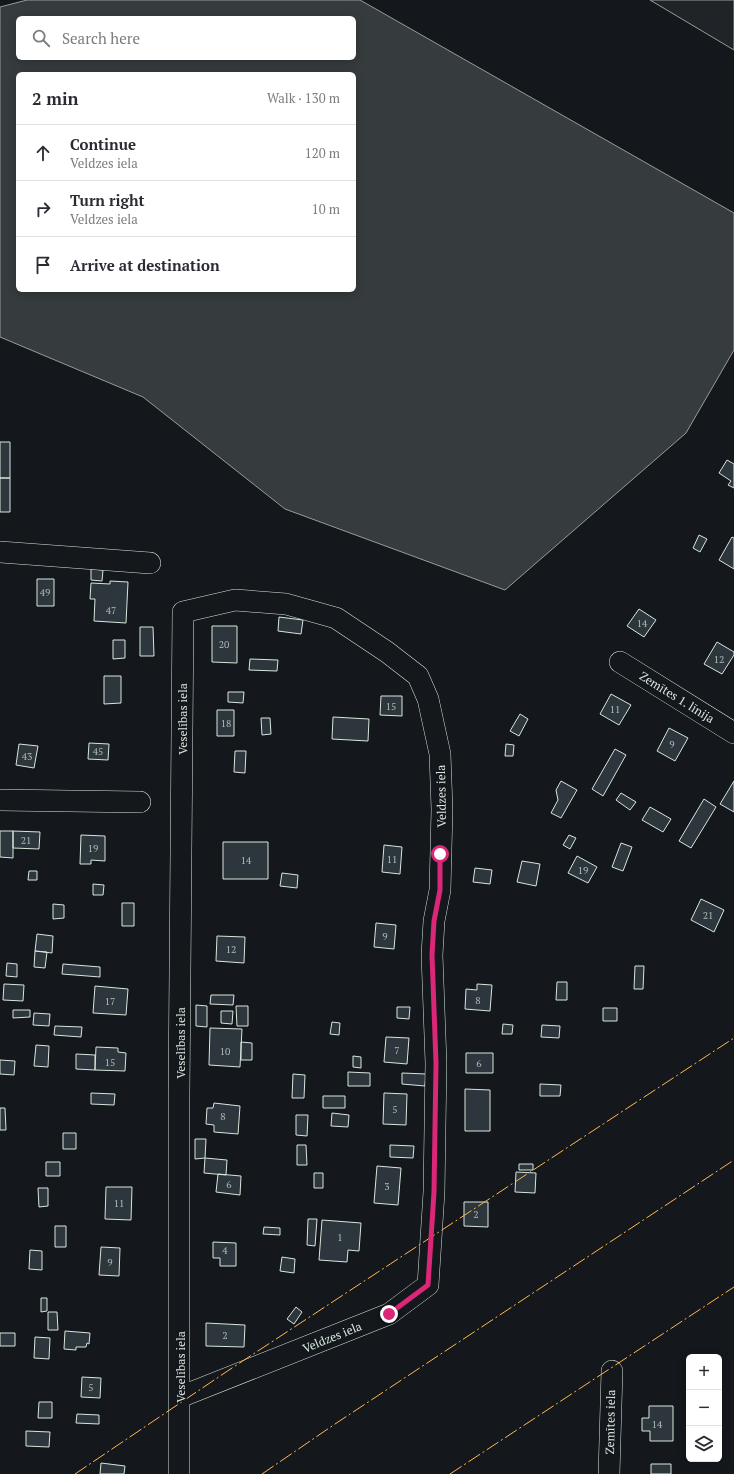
<!DOCTYPE html>
<html lang="en">
<head>
<meta charset="utf-8">
<style>
  :root { --surface:#fff; --page:#f2f2f3; --text:#2b2b33; --muted:#7c7c81; --line:#e1e1e2 }
  body { margin:0; font-family:"PT Serif",serif; background:var(--page); color:var(--text) }
  .controls { position:absolute; right:12px; bottom:12px; display:grid; overflow:hidden; border-radius:6px; box-shadow:0 2px 10px #0003 }
  .controls button { width:36px; height:36px; display:grid; place-items:center; padding:0; border:0; border-bottom:1px solid var(--line); background:var(--surface); color:var(--text); font:20px sans-serif }
  .stop { position:absolute; width:12px; height:12px; margin:-9px; border:3px solid #db2777; border-radius:50%; background:#fff }
  .stop.end { background:#db2777; border-color:#fff; box-shadow:0 1px 4px #0008 }
  .list { margin:0; padding:0; list-style:none }
  h2 { display:flex; justify-content:space-between; align-items:center; height:52px; margin:0; padding:0 16px; font-size:17px }
  h2 small { font-size:13px; font-weight:400; color:var(--muted) }
  .list li { display:grid; grid-template-columns:26px 1fr auto; gap:12px; align-items:center; box-sizing:border-box; height:56px; padding:0 16px; border-top:1px solid var(--line) }
  .list b { display:block; font-size:15px; white-space:nowrap }
  .list p { margin:0; font-size:13px; white-space:nowrap; color:var(--muted) }
  .list em { font-size:13px; font-style:normal; color:var(--muted) }
  .icon { flex:none; width:22px; height:22px; fill:none; stroke:currentColor; stroke-width:2; stroke-linecap:round; stroke-linejoin:round }
  .map { position:relative; flex:none; width:734px; height:1474px; overflow:hidden }
  .search { position:absolute; background:var(--surface); box-shadow:0 2px 10px #0003; left:16px; top:16px; width:340px; height:44px; display:flex; align-items:center; gap:10px; box-sizing:border-box; padding:0 14px; border-radius:6px; color:var(--muted); font-size:15px }
  .panel { position:absolute; background:var(--surface); box-shadow:0 2px 10px #0003; left:16px; top:72px; width:340px; height:220px; border-radius:6px }
  .map>svg:first-child { display:block }
  .green { fill:#202428; stroke:#939e99 }
  .water { fill:#363b3e; stroke:#939e99; fill-rule:evenodd }
  .building { fill:#2c363c; stroke:#d8e6dc }
  .lines { fill:none; stroke-linecap:round; stroke-linejoin:round }
  .minor-casing { stroke:#d8e6dc; stroke-width:22 }
  .minor { stroke:#14181c; stroke-width:21 }
  .power { stroke:#ffb74d; stroke-width:1; stroke-dasharray:14 3 2 3; stroke-linecap:butt }
  .route { stroke:#db2777; stroke-width:5 }
  .labels { text-anchor:middle; dominant-baseline:central; stroke-width:3; stroke-linejoin:round; paint-order:stroke }
  .number-label { font-size:10px; fill:#adbab4 }
  .street-label { font-size:12px; fill:#d8e6dc; stroke:#14181c }
</style>
</head>
<body>
<div class="map">
<svg width="734" height="1474" viewBox="0 0 734 1474">
  <rect width="100%" height="100%" fill="#14181c"/>
  <path class="green" d="M650 0H734V50Z"/>
  <path class="water" d="M27 0H360L734 213V350L686 433 505 590 285 509 143 397 0 337V7ZM18 18H354V58H18ZM18 74H354V290H18Z"/>
  <path class="building" d="M0 442H10V478H0Z
    M727 460 734 464V488L728 485 731 481 719 473Z
    M0 478H10V512H0Z
    M699 535 707 539 700 552 693 548Z
    M732 537 734 538V569L719 560Z
    M91 569 103 570 102 581 91 580Z
    M37 579H54V606H37Z
    M110 581 128 582 126 623 94 621 95 599H90L91 583 110 584Z
    M639 609 656 620 644 637 627 626Z
    M279 617 303 620 301 634 278 631Z
    M212 626H237V663L212 662Z
    M140 627H153L154 656H140Z
    M113 640H125V658L113 659Z
    M717 642 734 652V655L722 674 704 664Z
    M250 659 278 660 277 671 249 670Z
    M104 676H121V703L104 704Z
    M228 692H244L243 703 228 702Z
    M611 694 631 705 619 725 600 714Z
    M381 696H402V716L380 715Z
    M217 710H234V736H217Z
    M520 714 528 719 519 736 510 731Z
    M333 717 369 719 368 741 332 739Z
    M261 718H270L271 734 262 735Z
    M669 728 688 738 675 761 657 751Z
    M89 743 109 744 108 760 88 759Z
    M19 744 38 746 34 768 16 765Z
    M506 744 514 745 513 756H505Z
    M615 749 626 755 603 796 592 789Z
    M235 751H246L245 773 234 772Z
    M561 781 577 790 561 818 551 813 558 800 556 790Z
    M734 781V812L720 804Z
    M621 793 636 802 630 810 616 800Z
    M704 799 716 807 691 848 679 841Z
    M650 807 671 819 663 832 642 820Z
    M0 831H13V858L0 857Z
    M13 831 40 832 39 849 13 848Z
    M81 835 105 836V861L91 860V864H80Z
    M569 835 576 838 570 849 563 845Z
    M223 842H268V879H223Z
    M621 843 632 847 623 871 612 867Z
    M384 845 402 847 400 874 382 872Z
    M577 856 597 867 588 883 568 873Z
    M522 861 540 864 536 886 517 882Z
    M475 868 492 870 490 884 473 882Z
    M29 871H37V880H28Z
    M282 873 298 875 297 888 280 886Z
    M93 884 104 885 103 895H93Z
    M701 899 724 910 714 932 691 920Z
    M122 903H134V926H122Z
    M53 904 64 905V918L53 919Z
    M376 923 396 925 394 949 374 947Z
    M37 934 53 936 52 953 35 951Z
    M217 936 245 937 244 963 216 961Z
    M35 951 47 952 45 968 34 967Z
    M7 963 17 964V977L6 976Z
    M63 964 100 967V977L62 974Z
    M635 966H644L643 989H634Z
    M557 982H567V1000H556Z
    M4 984 24 985 23 1001 3 1000Z
    M477 984 492 985 490 1011 465 1009 466 989 477 990Z
    M95 986 128 989 126 1015 93 1013Z
    M211 995H234L233 1005 210 1004Z
    M196 1005 207 1006V1027L196 1026Z
    M236 1006H248V1026H237Z
    M397 1007H410L409 1019 397 1018Z
    M603 1008H617V1021H603Z
    M13 1010H30V1017L13 1018Z
    M221 1011H233L232 1024 221 1023Z
    M34 1013 50 1014 49 1026 33 1025Z
    M332 1022 340 1023 339 1035 330 1034Z
    M503 1024 513 1025 512 1034H502Z
    M542 1025 560 1026 559 1038 541 1037Z
    M55 1026 82 1027 81 1037 54 1035Z
    M210 1028 242 1029 240 1067 209 1065Z
    M386 1037 409 1038 407 1064 384 1062Z
    M241 1042 252 1043V1060H241Z
    M36 1045 49 1046 48 1067 34 1066Z
    M96 1047 118 1048V1052L126 1053 125 1071 95 1070Z
    M466 1053H493V1073H466Z
    M76 1054 95 1055V1070L76 1069Z
    M353 1056 361 1057V1068L353 1067Z
    M0 1060 15 1061 14 1075 0 1074Z
    M348 1072 370 1073V1086H348Z
    M402 1073 426 1074 425 1086 402 1084Z
    M293 1074 305 1075 304 1098H292Z
    M540 1084 561 1085 560 1096H540Z
    M465 1089 490 1090V1131H465Z
    M91 1093 115 1094 114 1105 91 1104Z
    M384 1093 407 1094 406 1125 383 1124Z
    M323 1096H345V1108H323Z
    M214 1103 240 1106 238 1134 214 1132V1125L206 1124 207 1108H213Z
    M0 1108H5L6 1130H0Z
    M332 1113 349 1115 348 1127 331 1126Z
    M296 1115H308L307 1136 296 1135Z
    M63 1133H76V1149H63Z
    M195 1139H206L205 1158 195 1159Z
    M297 1145H306L307 1165H297Z
    M390 1145 414 1146 413 1158 390 1157Z
    M205 1158 227 1160 226 1175 204 1173Z
    M46 1162H60V1176H46Z
    M519 1164H533V1170H519Z
    M377 1166 401 1168 398 1205 374 1203Z
    M516 1172 536 1173 535 1193 515 1192Z
    M314 1173H323V1188H314Z
    M218 1174 241 1176 240 1195 216 1192Z
    M106 1187H132L131 1220 105 1219Z
    M38 1188H48V1206L39 1207Z
    M464 1202H488V1227L464 1226Z
    M308 1219H317L315 1246 307 1245Z
    M322 1220 361 1223 359 1251 348 1250 347 1262 319 1260Z
    M55 1226H66V1247H55Z
    M264 1227 280 1228V1235L263 1234Z
    M213 1242 236 1243V1266H220V1258H213Z
    M101 1247 120 1248 119 1276 99 1275Z
    M30 1250 42 1251V1270L29 1269Z
    M282 1257 295 1259 294 1273 280 1271Z
    M41 1298H47V1311L41 1312Z
    M296 1307 302 1312 294 1324 287 1319Z
    M48 1312H57L58 1330H48Z
    M206 1323 245 1325 244 1347 206 1346Z
    M65 1331 90 1333 89 1344 87 1343 86 1347H76V1350L64 1349Z
    M0 1333H15V1346H0Z
    M35 1337 50 1338 49 1359 34 1358Z
    M82 1377 101 1378 100 1398 81 1397Z
    M39 1402H52V1418H38Z
    M649 1406H673V1441H650V1431H642V1418H649Z
    M77 1414 99 1415V1424L76 1423Z
    M26 1431 50 1432 49 1447 26 1446Z
    M101 1463 125 1466 124 1474H100Z
    M651 1464H671V1474H651Z"/>
  <g class="lines">
    <defs>
      <path id="minor" d="M0 552 150 563
        M620 662 734 733
        M0 800 140 802
        M179 1474V1093L183 612 235 600 286 604 336 618 387 652 418 676 428 699 440 754 442 809 440 890 434 921 432 955 436 1063 434 1192 428 1285 389 1314 180 1397
        M609 1474 612 1371"/>
    </defs>
    <use href="#minor" class="minor-casing"/>
    <use href="#minor" class="minor"/>
    <path class="power" d="M75 1474 229 1370 734 1038
      M262 1474 335 1424 734 1160
      M450 1474 734 1287"/>
  </g>
  <g class="lines">
    <path class="route" d="M389 1314 428 1285 434 1192 436 1063 432 955 434 921 440 890V854"/>
  </g>
  <g class="labels">
    <g class="number-label">
      <text x="45" y="592">49</text>
      <text x="111" y="610">47</text>
      <text x="642" y="623">14</text>
      <text x="224" y="644">20</text>
      <text x="719" y="659">12</text>
      <text x="391" y="706">15</text>
      <text x="615" y="709">11</text>
      <text x="226" y="723">18</text>
      <text x="672" y="744">9</text>
      <text x="98" y="751">45</text>
      <text x="27" y="756">43</text>
      <text x="26" y="840">21</text>
      <text x="93" y="848">19</text>
      <text x="392" y="859">11</text>
      <text x="246" y="860">14</text>
      <text x="583" y="870">19</text>
      <text x="708" y="915">21</text>
      <text x="385" y="936">9</text>
      <text x="231" y="949">12</text>
      <text x="478" y="1000">8</text>
      <text x="110" y="1001">17</text>
      <text x="397" y="1050">7</text>
      <text x="225" y="1051">10</text>
      <text x="110" y="1062">15</text>
      <text x="479" y="1063">6</text>
      <text x="395" y="1109">5</text>
      <text x="223" y="1116">8</text>
      <text x="229" y="1184">6</text>
      <text x="387" y="1186">3</text>
      <text x="119" y="1203">11</text>
      <text x="476" y="1214">2</text>
      <text x="340" y="1237">1</text>
      <text x="225" y="1250">4</text>
      <text x="110" y="1262">9</text>
      <text x="225" y="1335">2</text>
      <text x="91" y="1387">5</text>
      <text x="657" y="1424">14</text>
    </g>
    <g class="street-label">
      <text transform="translate(677 697) rotate(32)">Zemītes 1. līnija</text>
      <text transform="translate(182 719) rotate(-90)">Veselības iela</text>
      <text transform="translate(441 796) rotate(-91)">Veldzes iela</text>
      <text transform="translate(180 1043) rotate(-90)">Veselības iela</text>
      <text transform="translate(332 1337) rotate(-22)">Veldzes iela</text>
      <text transform="translate(180 1367) rotate(-90)">Veselības iela</text>
      <text transform="translate(610 1422) rotate(-89)">Zemītes iela</text>
    </g>
  </g>
</svg>
<div class="controls">
<button>+</button>
<button>−</button>
<button><svg class="icon" aria-label="layers" viewBox="0 0 24 24"><path d="M12 4l9 5-9 5-9-5zM3 14l9 5 9-5"/></svg></button>
</div>
<div class="stop" style="left:440px;top:854px"></div>
<div class="stop end" style="left:389px;top:1314px"></div>
<div class="search"><svg class="icon" aria-label="search" viewBox="0 0 24 24"><circle cx="10" cy="10" r="6"/><path d="M15 15l6 6"/></svg>Search here</div>
<section class="panel">
<h2>2 min<small>Walk · 130 m</small></h2>
<ul class="list">
<li><svg class="icon" aria-label="ahead" viewBox="0 0 24 24"><path d="M12 20V5M6 11l6-6 6 6"/></svg><div><b>Continue</b><p>Veldzes iela</p></div><em>120 m</em></li>
<li><svg class="icon" aria-label="right" viewBox="0 0 24 24"><path d="M7 20v-9h11M14 6l5 5-5 5"/></svg><div><b>Turn right</b><p>Veldzes iela</p></div><em>10 m</em></li>
<li><svg class="icon" aria-label="arrive" viewBox="0 0 24 24"><path d="M6 21V4h12l-3 4 3 4H6"/></svg><div><b>Arrive at destination</b></div></li>
</ul>
</section>
</div>
</body>
</html>
